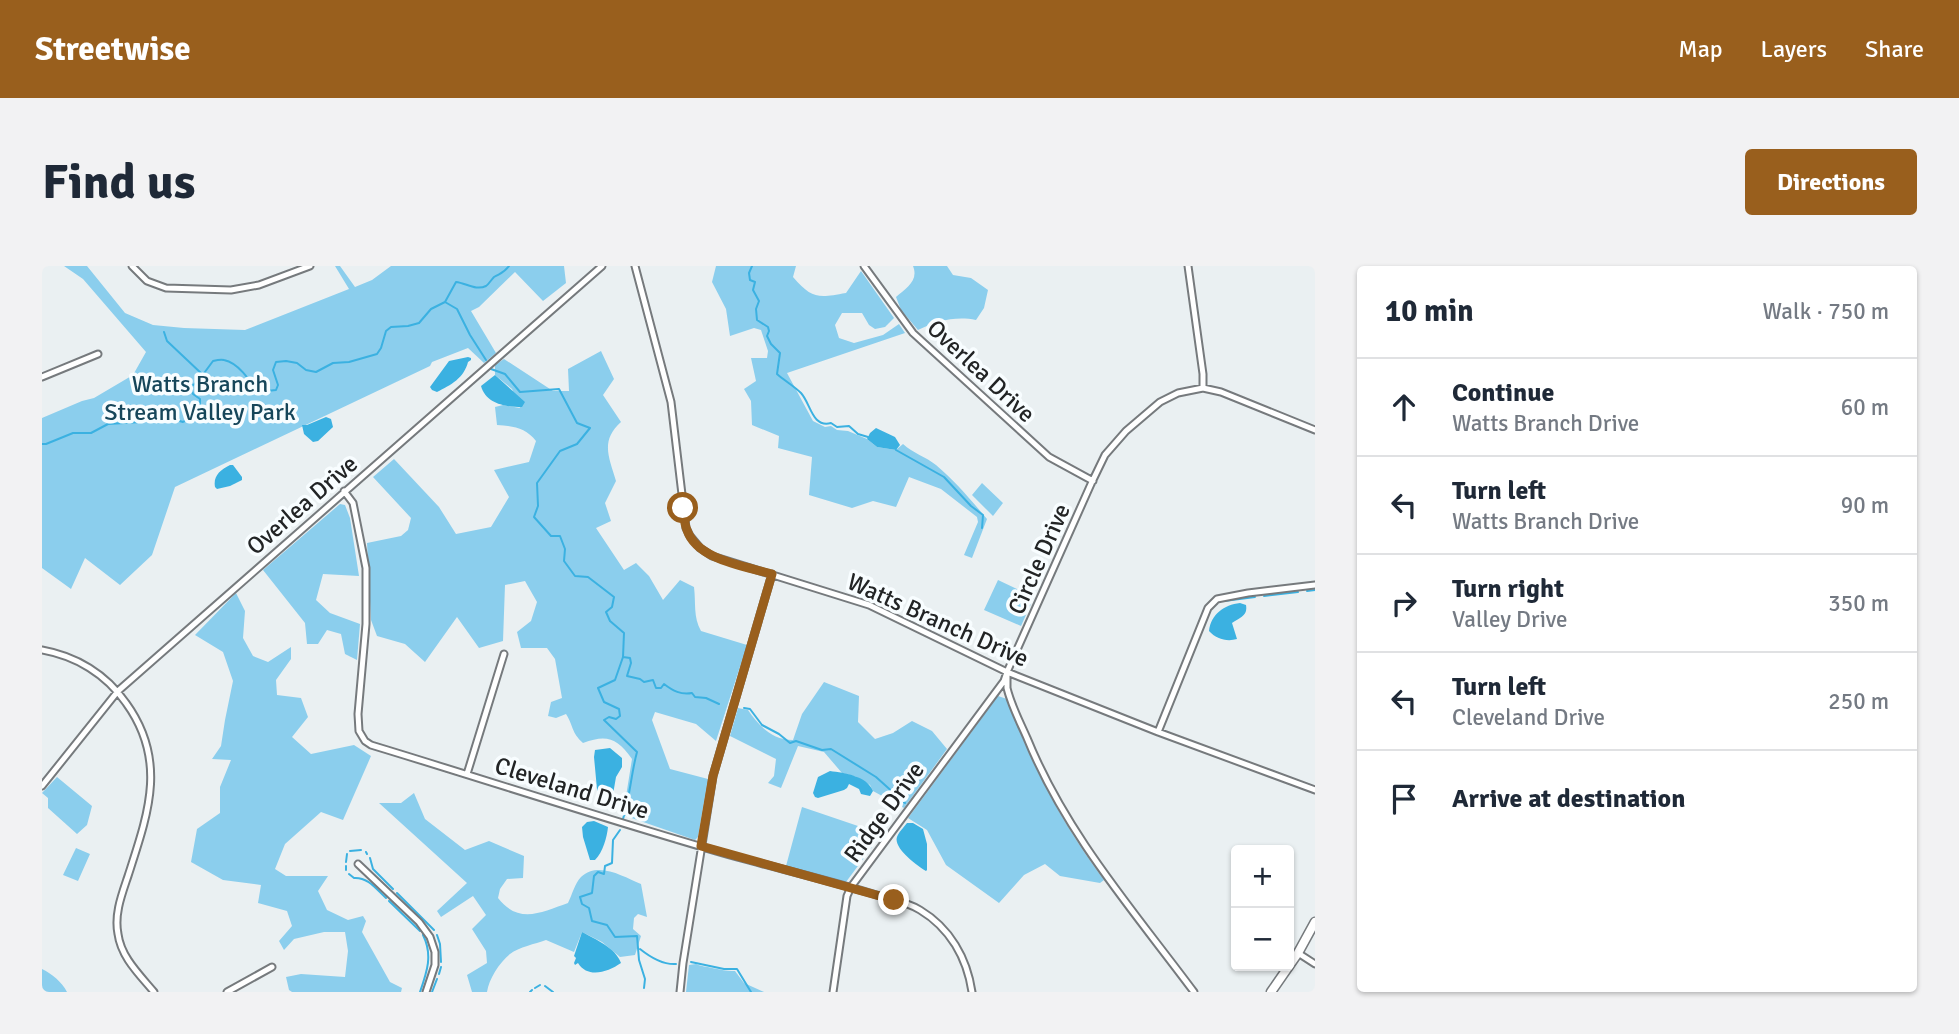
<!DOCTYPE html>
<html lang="en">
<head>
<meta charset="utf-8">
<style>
  :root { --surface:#fff; --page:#f2f2f3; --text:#1f2937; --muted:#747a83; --line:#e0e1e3; --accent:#995f1d }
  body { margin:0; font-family:Signika,sans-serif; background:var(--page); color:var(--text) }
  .controls { position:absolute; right:21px; bottom:21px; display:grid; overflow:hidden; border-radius:7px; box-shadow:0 2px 5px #0004 }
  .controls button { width:63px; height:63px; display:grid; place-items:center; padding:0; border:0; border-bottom:2px solid var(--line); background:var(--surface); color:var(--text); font:35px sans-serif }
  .stop { position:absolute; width:21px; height:21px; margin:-16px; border:5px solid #995f1d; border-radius:50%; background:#fff }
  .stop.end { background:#995f1d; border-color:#fff; box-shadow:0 2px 7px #0008 }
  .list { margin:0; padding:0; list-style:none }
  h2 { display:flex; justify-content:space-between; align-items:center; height:91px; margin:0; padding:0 28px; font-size:30px }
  h2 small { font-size:23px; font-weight:400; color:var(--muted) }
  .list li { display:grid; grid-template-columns:46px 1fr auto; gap:21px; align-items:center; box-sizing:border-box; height:98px; padding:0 28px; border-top:2px solid var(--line) }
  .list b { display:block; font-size:26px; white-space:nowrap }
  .list p { margin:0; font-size:23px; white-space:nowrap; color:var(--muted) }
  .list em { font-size:23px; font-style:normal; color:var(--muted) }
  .icon { flex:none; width:38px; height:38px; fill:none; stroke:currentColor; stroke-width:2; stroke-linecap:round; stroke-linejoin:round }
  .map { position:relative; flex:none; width:1273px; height:726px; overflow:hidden; border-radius:7px }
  header { display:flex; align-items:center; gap:42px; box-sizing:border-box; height:98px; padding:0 35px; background:var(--accent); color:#fff }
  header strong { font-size:33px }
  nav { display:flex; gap:38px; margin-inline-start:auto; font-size:24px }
  .intro { display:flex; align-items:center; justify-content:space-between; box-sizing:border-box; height:168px; padding:0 42px }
  h1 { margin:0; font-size:49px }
  .button { padding:18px 32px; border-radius:7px; background:var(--accent); color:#fff; font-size:24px; font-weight:700 }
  main { display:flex; gap:42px; padding:0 42px }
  aside { flex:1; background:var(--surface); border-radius:7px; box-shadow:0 2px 5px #0004 }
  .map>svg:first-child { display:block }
  .green { fill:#8bceed }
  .water { fill:#3bb1e1 }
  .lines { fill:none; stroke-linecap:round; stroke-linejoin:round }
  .stream { stroke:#3bb1e1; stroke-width:2 }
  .street-casing { stroke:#767a7d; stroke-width:9 }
  .secondary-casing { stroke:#767a7d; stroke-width:11 }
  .street { stroke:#fff; stroke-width:5 }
  .secondary { stroke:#fff; stroke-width:8 }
  .route { stroke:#995f1d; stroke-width:9 }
  .labels { text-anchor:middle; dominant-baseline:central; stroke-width:7; stroke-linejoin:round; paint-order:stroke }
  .street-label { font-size:24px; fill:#222425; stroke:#f8fdff }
  .park-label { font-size:24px; fill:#16465a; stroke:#f8fdff }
</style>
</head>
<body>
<header>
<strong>Streetwise</strong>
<nav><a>Map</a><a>Layers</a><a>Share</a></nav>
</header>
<div class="intro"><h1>Find us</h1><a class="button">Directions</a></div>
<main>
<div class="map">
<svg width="1273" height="726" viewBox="0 0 1273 726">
  <rect width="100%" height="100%" fill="#eaf0f2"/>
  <path class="green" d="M22 0H45L83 47 111 59 142 62 203 64 307 23 293 0H298L313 21 330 14 349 0H522L524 17 501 35 473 6 437 41 429 45 454 87 442 97 426 82 390 96 388 100 133 221 110 289 78 319 43 292 29 323 0 302V152L40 135 52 132 91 109 104 86 41 13Z
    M674 0H754L751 11C770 33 776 32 804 27L819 5 852 52 843 61 833 63 827 59 820 47H800L793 59 797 72 812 77 841 69 857 58 863 67 745 107 771 155 783 161 789 160 795 164 806 165 825 173 835 181 854 184 861 178C871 187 884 191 894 199 913 215 929 234 945 253L930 292 922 289 936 256 935 251 899 223 867 211 854 241 831 235 810 242 767 229 770 191 736 182 737 170 710 159 709 135 702 123 714 115 709 92H725L726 85 719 64 712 62 688 70 684 43 670 16Z
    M871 0H905L911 9 929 12 946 24 942 42 934 54C913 50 895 55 876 64L859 44 854 31C864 22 877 15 871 0Z
    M559 85 572 113 561 129 579 156C558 175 567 191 574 215L563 237 569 255 554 262 582 304 594 297 607 310 621 334 638 314 652 321C654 337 651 351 659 365L705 379 674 475 654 458 613 446 610 454 628 503 666 513 656 571 653 574 581 549 590 493C575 472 565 468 541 477 529 466 532 461 524 448L514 452 506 450 509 436 520 432 513 393 505 382H479L475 366 489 355 495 336 483 315 463 319 461 375 437 382 415 351 383 396 363 378 335 370 329 354 325 277 359 270 366 264 369 252 331 211 352 193 397 241 414 268 449 261 467 231 452 204 487 196 494 175C484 162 471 160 455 159L453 141 461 139 478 142 470 123 453 109V99L462 93 511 125H527L526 103Z
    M940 217 961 237 951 250 930 229Z
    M298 238 303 239 308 252 317 310 281 308 274 334 288 347 318 358 315 394 303 388 299 368 285 364 276 378H265L263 357 221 304Z
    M956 314 992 331 979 360 942 344Z
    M194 327 203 345 201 372 211 390 226 396 249 381V393L234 414 235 429 259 432 266 451 250 471 269 488 312 479 329 490 301 554 279 546 243 578 233 603 244 610H286L276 625 285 644 306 654 321 650 324 655 320 666 348 716 360 722 359 726H250L247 724 244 711 259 708 303 711 306 685 303 666H282L252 673 242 684 237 675 250 660 245 645 216 637 219 619 181 614 149 596 155 563 178 547V521L189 494 170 493 179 480 183 454 191 415 181 386 153 369Z
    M782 416 817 430 816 456 833 473 851 467 870 455 890 465 905 483 862 542 831 525 828 519 815 511 800 507 782 486 756 480 739 522 726 517 732 510 734 493 688 470 696 442 706 444C717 460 730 474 751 474L760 448Z
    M956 430 965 433C989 498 1020 558 1062 614L1058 617 1018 610 1003 598 982 609 957 637 904 599 885 564 866 552Z
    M15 511 50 540 45 559 35 568 6 542V532L0 527Z
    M372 527 383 553 423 584 447 575 482 590 481 612 465 613 458 623 456 632C477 659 500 646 526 637 530 629 533 617 539 611 557 595 581 611 599 618L605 651 596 648 592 652 591 663 599 670 593 689 578 691 560 676 540 666 532 686 504 674C493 678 477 681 468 688 457 697 447 713 445 726H430L425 709 445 697 444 685 430 663 444 649 431 630 399 651 395 645 425 617 337 537H359Z
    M760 541 816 560 836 573 804 616 744 600Z
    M34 582 48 588 36 615 21 609Z
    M654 698C660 701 664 700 670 702 681 704 682 705 693 705L702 717 722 726H644L647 699Z
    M0 703C9 707 20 716 25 726H0Z"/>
  <path class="water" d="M426 91 429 92V94L426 96C422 112 409 119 395 126L390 124 388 121 407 95Z
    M453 109 483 136 480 141C464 141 444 138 439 120Z
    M284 151 289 153 291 161 276 175 271 176 262 168 260 159H265Z
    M834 162 853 171 858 179 854 184 835 181 825 173 828 167Z
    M188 199H191L200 211V214L188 220 175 223 173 221C171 210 178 204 188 199Z
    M1198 337 1204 339C1206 350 1198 351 1190 357L1195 373C1185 376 1174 373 1167 365 1169 348 1182 339 1198 337Z
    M568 482 580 492V501L574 511 569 540 560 538 556 534 552 491 553 484Z
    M788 505C803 507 825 510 831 525L828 530 819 528 817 523 807 518 805 522 802 524 776 532 773 531 771 527 776 511Z
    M552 555 566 561C565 571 561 586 553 594H548L541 571 540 561 545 556Z
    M865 557H871L881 563 885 578V604L884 605C875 600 851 582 855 571 856 567 862 561 865 557Z
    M540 666C553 673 574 682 579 697 566 706 546 713 536 697L533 699 532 697 534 692 532 690Z"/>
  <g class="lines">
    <path class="stream" d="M710 0 707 7 708 14 713 16 711 24 717 35 714 43 715 54 726 61 727 65 725 70 729 78 738 87 735 108C743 115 752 120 759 127 769 138 770 162 789 157L795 161 807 160 816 168 826 171
      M403 36 415 43 428 69 444 94
      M122 66 125 75 160 108
      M449 103 463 108 478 126 517 123 535 157 548 162 535 178 518 185 495 217 496 240 492 251 509 270H518L523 283 522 295 533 310 546 311 572 331 570 341 564 346 568 355 582 367 581 391 573 414 556 422 562 436 577 443 578 450 574 453 567 451 562 454 595 486C589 508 588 531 581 553
      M0 178H4L31 167H49L66 158 99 156 112 151H124L141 156C151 150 159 146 158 133L151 128 149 121 157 114 171 95C175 94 179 93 182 94 197 97 208 115 215 126L234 124 236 119 231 104 234 96 244 95 255 97 264 104 274 106 291 97 307 96 335 88 339 82 344 65 349 61 366 60 377 57 389 43 403 36 414 16C424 17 434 25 444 20 447 18 449 14 452 11 459 7 462 7 467 0
      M854 184 902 211 929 240 941 249 940 262
      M1265 325 1273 324
      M1222 330 1256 326
      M1182 335 1213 331
      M581 391 588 392 589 397 585 410 598 413 602 416 611 414 614 422H619L622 418C631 425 639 429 650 427L653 431 664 432 677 438
      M702 442 708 443 720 459 737 468 748 477 754 475 780 484 789 483 834 511 863 537
      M578 564 571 574 570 597 563 600 562 608 556 606 552 610 550 627 538 631 540 638 547 642 550 655 565 659 573 671 595 670 597 694 603 713 602 722
      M308 585 319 584
      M324 586 325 588
      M328 592 331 603 351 623
      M304 596 305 588
      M304 600V604
      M307 608 312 612C326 611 334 623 344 632
      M355 627 392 664
      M347 635 378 665
      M395 669 398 678 399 696
      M598 683C608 691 621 699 634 698
      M649 696 682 703H695L709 726
      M397 708 399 701
      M503 720 511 726
      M493 722 498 719
      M378 726C385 706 391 689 381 669
      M390 726 395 713
      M488 726 490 724"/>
    <defs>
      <path id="street" d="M90 0 105 15 124 22 189 24 217 19 268 0
        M593 0 629 136 644 262 648 270 658 282 670 290 827 339 965 406 1116 466 1273 524
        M822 0 871 67 1007 191 1051 215
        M1146 0 1161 108V122
        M0 111 56 88
        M302 225 311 237 324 302V358L316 448 317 465 323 475 329 479C451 516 572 556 695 591 739 603 784 614 828 627 844 632 863 635 878 644 908 662 925 692 930 726
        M0 384C34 390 64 408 84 437 126 495 106 548 86 610 80 628 72 648 76 668 79 691 97 708 112 726
        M1116 466 1166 342 1175 333 1206 327 1273 319
        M425 508 462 388
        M0 520 76 425 560 0
        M316 598 377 656 388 671 393 686V699L384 726
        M1256 687 1273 698
        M185 726 230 701
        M638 726 641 697 671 510 730 308
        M791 726 805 630 809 621 962 415 964 409
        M1152 726C1091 644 1024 568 985 472 978 456 969 439 965 422 965 417 965 411 965 406L1049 218 1063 189 1084 165 1118 136 1136 127 1161 122 1179 126 1273 164"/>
      <path id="secondary" d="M1229 726 1256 687 1273 656"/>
    </defs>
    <use href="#street" class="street-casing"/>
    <use href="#secondary" class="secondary-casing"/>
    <use href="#street" class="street"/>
    <use href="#secondary" class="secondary"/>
  </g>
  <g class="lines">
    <path class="route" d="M641 242C642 249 642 257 645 264 655 294 703 300 730 308L671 510 659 580 852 634"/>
  </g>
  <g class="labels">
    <g class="street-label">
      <text transform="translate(939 105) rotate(43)">Overlea Drive</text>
      <text transform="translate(260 239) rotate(-41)">Overlea Drive</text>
      <text transform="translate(997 293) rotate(-66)">Circle Drive</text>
      <text transform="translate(896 354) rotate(24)">Watts Branch Drive</text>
      <text transform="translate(530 522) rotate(17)">Cleveland Drive</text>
      <text transform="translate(842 546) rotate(-54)">Ridge Drive</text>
    </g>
    <g class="park-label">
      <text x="158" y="118">Watts Branch<tspan x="158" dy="28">Stream Valley Park</tspan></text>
    </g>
  </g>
</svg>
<div class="controls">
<button>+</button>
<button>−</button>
</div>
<div class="stop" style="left:641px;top:242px"></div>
<div class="stop end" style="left:852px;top:634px"></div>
</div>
<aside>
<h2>10 min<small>Walk · 750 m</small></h2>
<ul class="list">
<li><svg class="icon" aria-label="ahead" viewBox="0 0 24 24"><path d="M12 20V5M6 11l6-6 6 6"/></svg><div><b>Continue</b><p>Watts Branch Drive</p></div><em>60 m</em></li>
<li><svg class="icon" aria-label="left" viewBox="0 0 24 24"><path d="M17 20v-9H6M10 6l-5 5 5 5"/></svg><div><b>Turn left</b><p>Watts Branch Drive</p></div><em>90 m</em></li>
<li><svg class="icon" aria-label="right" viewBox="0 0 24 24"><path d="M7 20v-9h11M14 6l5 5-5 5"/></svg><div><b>Turn right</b><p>Valley Drive</p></div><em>350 m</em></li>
<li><svg class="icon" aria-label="left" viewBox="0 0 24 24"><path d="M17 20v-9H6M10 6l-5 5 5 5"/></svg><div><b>Turn left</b><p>Cleveland Drive</p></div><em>250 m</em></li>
<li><svg class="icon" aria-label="arrive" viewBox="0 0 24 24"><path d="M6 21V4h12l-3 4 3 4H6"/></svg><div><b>Arrive at destination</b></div></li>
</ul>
</aside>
</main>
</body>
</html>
